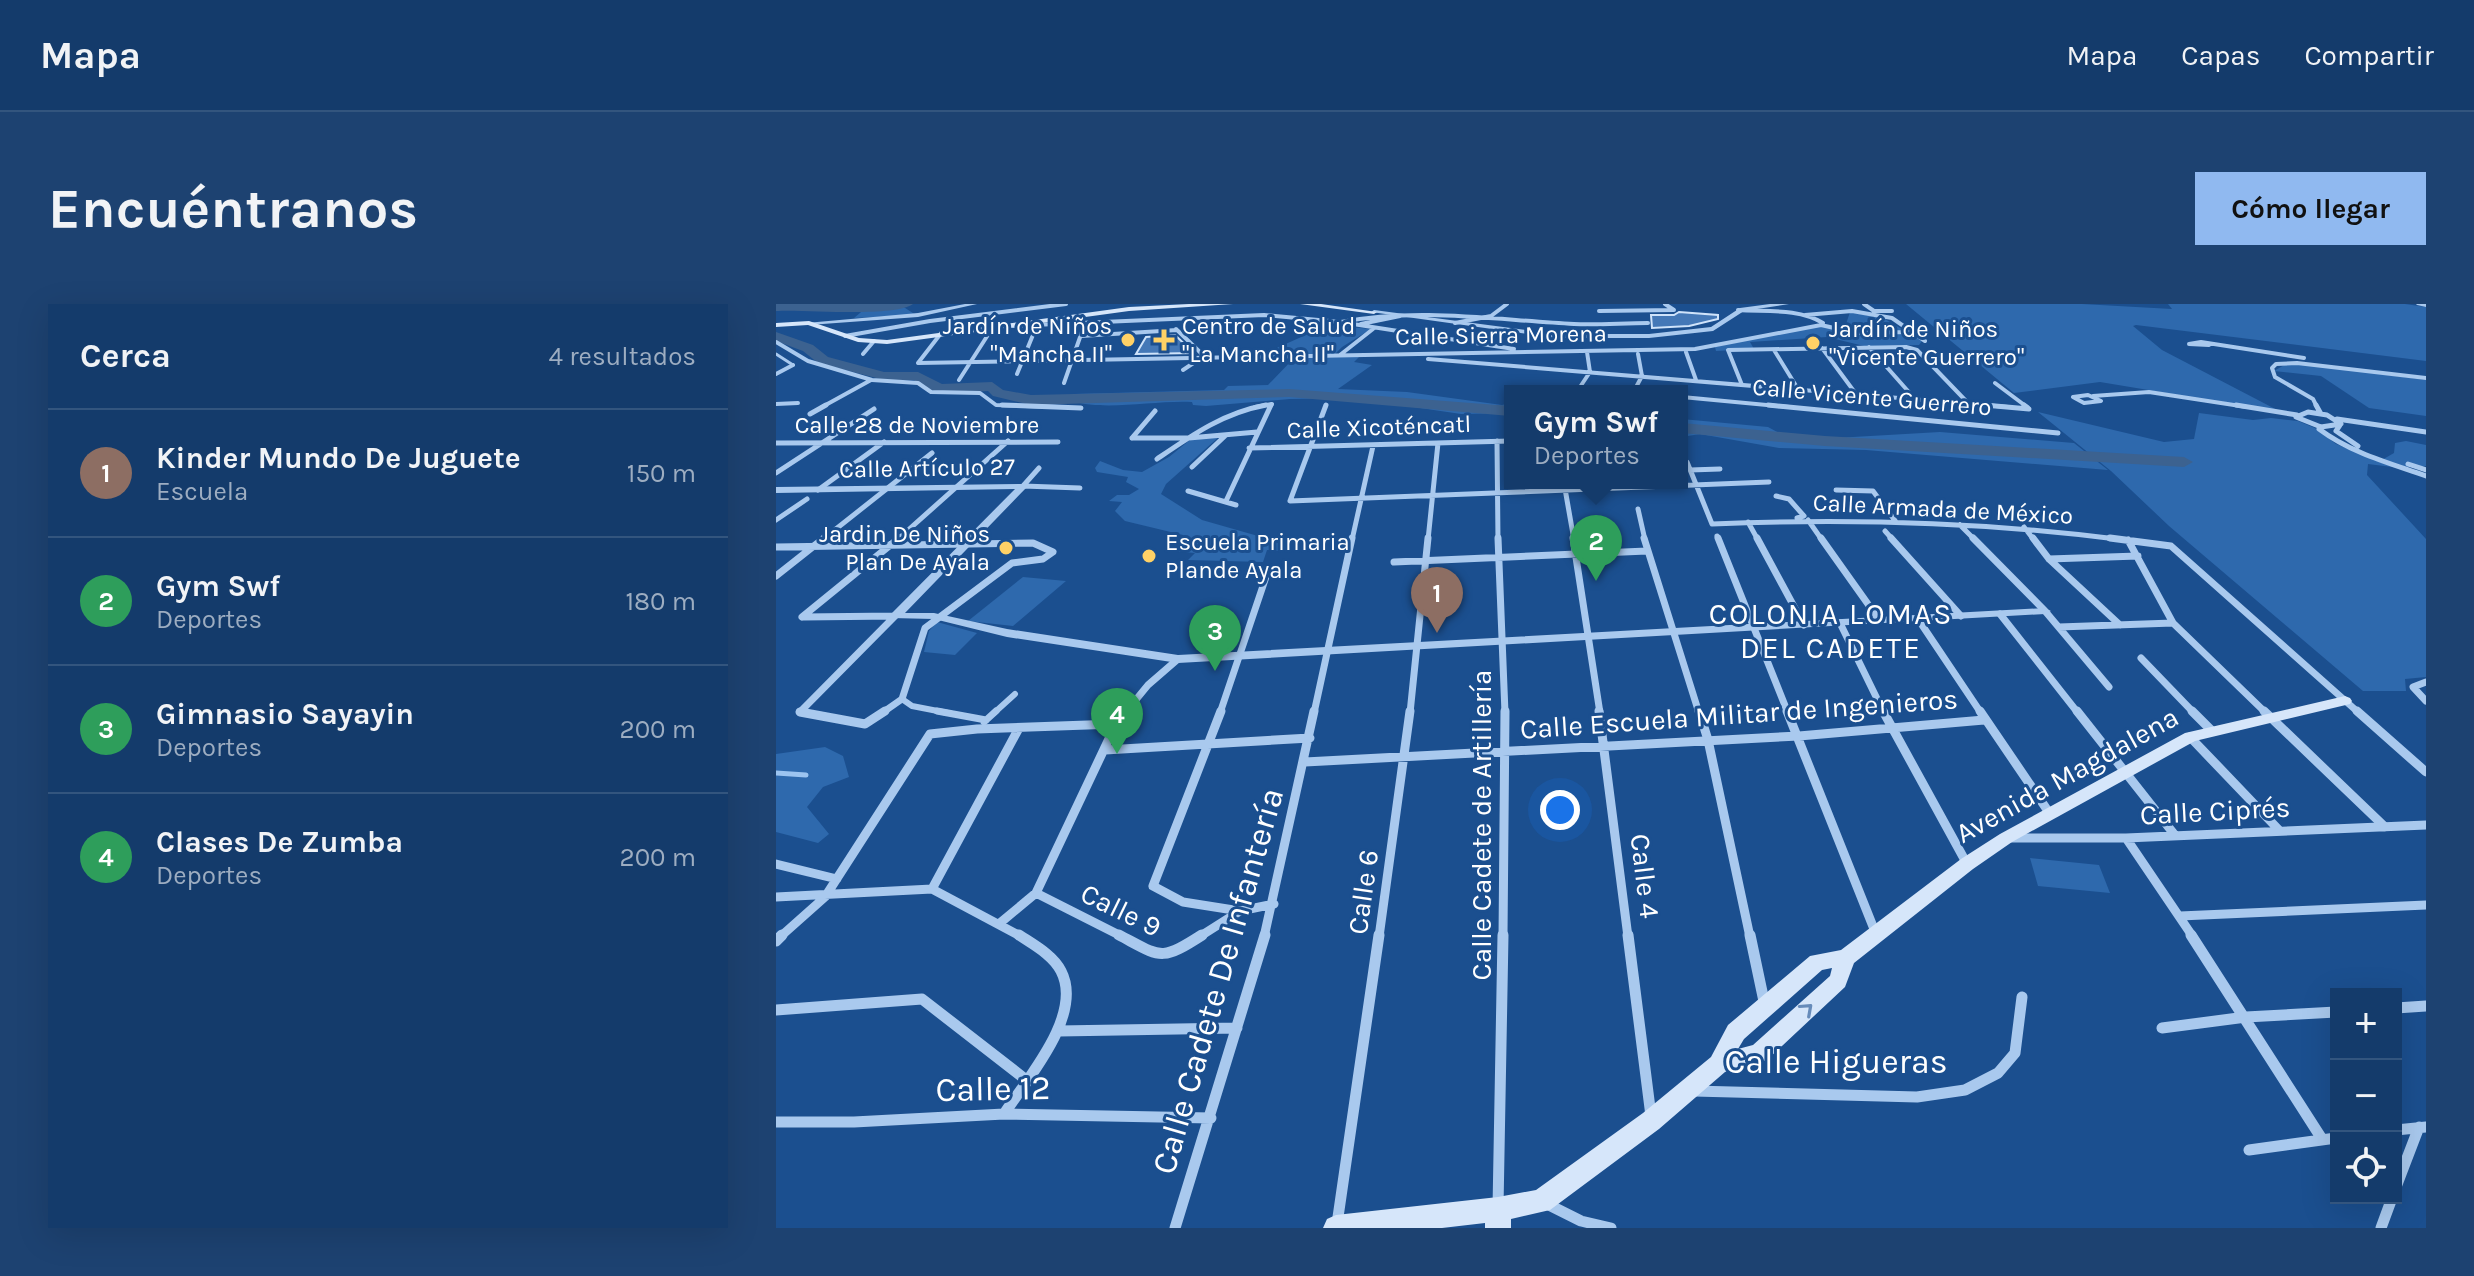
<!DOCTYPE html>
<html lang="es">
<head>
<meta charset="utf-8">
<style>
  :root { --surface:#143b6b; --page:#1d4271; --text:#f1f3f6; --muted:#9dadc1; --line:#33557e; --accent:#90b9f0 }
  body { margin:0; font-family:Karla,sans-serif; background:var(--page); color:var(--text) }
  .controls { position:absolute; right:24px; bottom:24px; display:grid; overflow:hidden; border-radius:0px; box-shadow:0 8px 32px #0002 }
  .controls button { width:72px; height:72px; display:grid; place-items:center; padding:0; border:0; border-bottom:2px solid var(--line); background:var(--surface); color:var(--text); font:40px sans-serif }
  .you { position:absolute; left:784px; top:506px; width:28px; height:28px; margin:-20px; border:6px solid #fff; border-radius:50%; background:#1a73e8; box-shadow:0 0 0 12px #1a73e833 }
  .badge { display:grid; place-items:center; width:52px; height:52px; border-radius:50%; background:var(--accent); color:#fff; font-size:26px; font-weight:700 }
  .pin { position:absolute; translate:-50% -66px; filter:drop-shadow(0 2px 4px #0008) }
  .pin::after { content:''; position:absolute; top:42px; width:28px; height:24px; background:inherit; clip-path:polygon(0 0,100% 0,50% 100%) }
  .popup { position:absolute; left:728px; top:81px; width:184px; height:104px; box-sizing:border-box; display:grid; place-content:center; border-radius:0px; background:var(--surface); filter:drop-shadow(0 2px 6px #0005); font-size:26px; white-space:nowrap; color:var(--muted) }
  .popup b { font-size:30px; color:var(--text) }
  .popup::after { content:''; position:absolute; left:50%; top:100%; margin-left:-16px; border:16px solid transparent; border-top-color:var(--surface) }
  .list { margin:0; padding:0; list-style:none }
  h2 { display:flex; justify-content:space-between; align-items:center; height:104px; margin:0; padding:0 32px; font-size:34px }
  h2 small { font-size:26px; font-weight:400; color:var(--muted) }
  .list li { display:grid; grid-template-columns:52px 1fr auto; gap:24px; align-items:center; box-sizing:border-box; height:128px; padding:0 32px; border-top:2px solid var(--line) }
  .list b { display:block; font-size:30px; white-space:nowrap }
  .list p { margin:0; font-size:26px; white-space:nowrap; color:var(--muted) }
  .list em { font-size:26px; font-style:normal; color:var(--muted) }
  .icon { flex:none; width:44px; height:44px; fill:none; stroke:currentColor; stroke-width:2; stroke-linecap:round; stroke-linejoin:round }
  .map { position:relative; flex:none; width:1650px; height:924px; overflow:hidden; border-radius:0px }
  header { display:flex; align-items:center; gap:48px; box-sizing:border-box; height:112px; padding:0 40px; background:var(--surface); border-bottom:2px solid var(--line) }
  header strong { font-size:38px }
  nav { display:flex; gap:44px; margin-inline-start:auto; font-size:28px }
  .intro { display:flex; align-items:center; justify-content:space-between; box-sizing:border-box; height:192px; padding:0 48px }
  h1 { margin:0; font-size:56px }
  .button { padding:20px 36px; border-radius:0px; background:var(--accent); color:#111; font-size:28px; font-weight:700 }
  main { display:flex; gap:48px; padding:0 48px }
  aside { flex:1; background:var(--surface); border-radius:0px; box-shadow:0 8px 32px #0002 }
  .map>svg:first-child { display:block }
  .green { fill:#2e69ad }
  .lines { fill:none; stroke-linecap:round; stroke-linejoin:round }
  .stream { stroke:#9cc4f0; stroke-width:5 }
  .river { fill:#3c6290; fill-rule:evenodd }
  .building { fill:#4478b7; stroke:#cfe3fa; stroke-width:2 }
  .pedestrian-far2 { stroke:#a9c9ee; stroke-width:3 }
  .pedestrian-far1 { stroke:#a9c9ee; stroke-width:6 }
  .pedestrian { stroke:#a9c9ee; stroke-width:7 }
  .minor-far4 { stroke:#a9c9ee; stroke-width:4 }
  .minor-far3 { stroke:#a9c9ee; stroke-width:5 }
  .minor-far2 { stroke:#a9c9ee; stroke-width:7 }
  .minor-far1 { stroke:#a9c9ee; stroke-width:9 }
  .minor { stroke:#a9c9ee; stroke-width:11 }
  .tertiary { fill:#a9c9ee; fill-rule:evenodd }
  .secondary { fill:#d6e6fa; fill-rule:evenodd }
  .oneway { stroke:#668bba }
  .poi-dot { fill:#ffd166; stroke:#1b4f8f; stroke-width:3 }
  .labels { text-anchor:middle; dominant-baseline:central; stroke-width:6; stroke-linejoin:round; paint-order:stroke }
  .far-poi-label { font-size:24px; fill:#fff; stroke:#1b4f8f; text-anchor:start }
  .far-street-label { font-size:24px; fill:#fff; stroke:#1b4f8f }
  .street-label { font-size:28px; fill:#fff; stroke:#1b4f8f }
  .neighbourhood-label { font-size:30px; letter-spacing:2px; fill:#fff; stroke:#1b4f8f }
  .near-street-label { font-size:34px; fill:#fff; stroke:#1b4f8f }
</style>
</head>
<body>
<header>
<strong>Mapa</strong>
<nav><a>Mapa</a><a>Capas</a><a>Compartir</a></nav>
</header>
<div class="intro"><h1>Encuéntranos</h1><a class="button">Cómo llegar</a></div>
<main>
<aside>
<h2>Cerca<small>4 resultados</small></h2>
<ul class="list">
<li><span class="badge" style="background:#8d6e63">1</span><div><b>Kinder Mundo De Juguete</b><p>Escuela</p></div><em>150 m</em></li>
<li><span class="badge" style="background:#2e9e5b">2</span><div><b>Gym Swf</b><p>Deportes</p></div><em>180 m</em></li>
<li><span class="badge" style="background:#2e9e5b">3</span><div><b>Gimnasio Sayayin</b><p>Deportes</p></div><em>200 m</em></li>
<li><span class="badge" style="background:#2e9e5b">4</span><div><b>Clases De Zumba</b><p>Deportes</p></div><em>200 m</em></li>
</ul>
</aside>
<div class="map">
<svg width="1650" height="924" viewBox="0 0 1650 924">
  <rect width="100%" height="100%" fill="#1b4f8f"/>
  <path class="green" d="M0 0H131L126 2 140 11 78 14 91 3 2 6Z
    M1130 0H1306L1396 5 1392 0H1629L1650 3V57L1360 21 1357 22 1386 46 1505 108 1324 78 1238 89Z
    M1074 8 1109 15 1146 37 1143 41 1088 42 1051 33 974 38 978 45 940 47 939 43 1027 24 1046 22 1080 29 1068 26Z
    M552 21 595 25 566 43 558 51H485Z
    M519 53H583L578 58 596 61 562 85 631 88 726 101 734 99V109L685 110 576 94 514 95 430 102 417 101 416 98C378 96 327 108 292 96L297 90 448 86 452 82 492 81Z
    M1521 59 1650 76V112L1593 104 1545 72 1498 67 1510 60Z
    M1262 108 1388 138 1418 135 1423 109 1477 116 1495 114 1522 117 1539 124 1560 140 1604 157 1618 149 1619 139 1630 137 1650 141V162L1624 164 1592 160 1591 171 1650 235V373L1629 375 1630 387H1587L1393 222 1335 167Z
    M906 115 992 123 1003 129 1042 135 1164 128 1298 139 1332 166 1090 146 1003 144 924 130 906 133Z
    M444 132 390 180 385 190 426 216 507 239 506 247 491 246 487 258 412 256 419 249 398 247 410 237 407 231 349 217 339 207 346 198 333 197 341 191H353L363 185 350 178 352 173 321 168 319 164 324 157 347 166 366 168 393 153 415 135Z
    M247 273 290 277 237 322 192 317Z
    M161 318 201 329 179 351 148 348 153 327Z
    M49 443 67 452 73 473 47 483 31 503 53 530 42 539 0 528V450Z
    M1254 554 1323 561 1334 589 1262 582Z"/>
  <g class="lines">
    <path class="stream" d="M0 469 30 471"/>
    <path class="river" d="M0 0H137C116 14 30 5 0 7Z
      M0 28 37 41 52 53 108 68H142L166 80 216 78 227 86 255 91 513 85 734 102V112L513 93 255 101 217 92 212 87C187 88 159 95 138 76H108L42 59 27 47 0 37Z
      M906 119 1049 132 1408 153 1417 158 1408 163 1049 142 906 129Z"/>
  </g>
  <path class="building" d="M903 8 942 11V15L913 22 876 24 875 11H898Z
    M399 31 418 49 360 50 370 33Z"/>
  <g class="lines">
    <path class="pedestrian-far2" d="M0 50 17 61"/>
    <path class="pedestrian-far1" d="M126 395 136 402 172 409
      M218 409 239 390"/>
    <path class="pedestrian" d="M161 407 210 416
      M208 418 220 407"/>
    <path class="minor-far4" d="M1088 0 1098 7H1116
      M962 6C990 8 1022 4 1047 19L1045 21
      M823 7 898 6 889 0
      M1029 11 1076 7 1116 14 1149 37
      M565 18C644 3 719 16 798 20 823 21 847 19 872 19
      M679 19 715 12 731 0
      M585 20 624 12
      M235 22 488 11 564 18 738 45
      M400 25 428 52 407 66
      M69 32 154 17 290 0
      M305 32 401 26
      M0 38 32 57 96 76 142 79 155 88 204 89 220 101 283 103
      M1433 41 1413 40 1425 38 1528 54
      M1093 43 1139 95
      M1046 44 1080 90
      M998 46 1022 85
      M811 48 814 68 804 83 831 86
      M910 48 920 76
      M87 50 98 37
      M564 51 597 25
      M652 55 1232 103
      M142 59 919 45 1045 21 1080 29 1134 28
      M142 59 166 28
      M0 70 17 61
      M241 70 261 21
      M183 76 217 23H221
      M288 79 309 19
      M1219 79 1251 103
      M966 81 952 46 1130 43 1141 46 1192 99
      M858 87 866 72 862 50
      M1312 91 1325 97 1308 99 1297 93Z
      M1317 92 1373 88 1471 103
      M906 93 1013 103
      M0 100 22 99
      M46 103 95 76
      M479 103 496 100
      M494 103 496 100
      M1541 103 1537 95 1499 73 1496 64 1500 60 1521 59 1650 74"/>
    <path class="minor-far3" d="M226 101 305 104
      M550 101 514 197 993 178
      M992 101 1282 129
      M1208 101 1253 105
      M1248 101 1252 104
      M1460 101 1521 111
      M1540 101 1545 110
      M1532 108 1551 111 1565 120 1545 123 1520 113Z
      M34 110 50 101
      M1561 115 1650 128
      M1564 121 1560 127 1582 142
      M1545 123 1543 125C1575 149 1613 159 1650 172
      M356 134H413L481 128
      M356 134 379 107
      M721 137 722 236
      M0 139 282 138
      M473 144 734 137
      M381 155C416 131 447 109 490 101
      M911 158 936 220C1075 214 1211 218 1349 236
      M1632 160 1650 166
      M416 163 450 131
      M914 166 944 165
      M0 169 98 105
      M788 179 798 236
      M247 182 304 184
      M247 182 263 164
      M42 186 108 138
      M1060 186 1097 187 1120 218
      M412 187 460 201
      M1000 192 1013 195 1028 212 1021 214
      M450 197 495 101
      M862 205 869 236
      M0 216 31 195
      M1032 216 1046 236
      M972 218 982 236
      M1184 221 1199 236
      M1248 223 1258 236
      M1109 227 1117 236
      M941 232 943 236
      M46 236 156 149
      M121 236 232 137
      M576 236 597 142
      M652 236 662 139"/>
    <path class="minor-far2" d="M722 234 729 409
      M797 234 824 409
      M868 234 923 409
      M942 234 1012 409
      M981 234 1028 321
      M1045 234 1104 317
      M1115 234 1185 312
      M1197 234 1269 307 1333 383
      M1257 234 1273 255 1344 321
      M1334 234 1395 242 1583 409
      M1352 236 1397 319 1490 409
      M0 243 257 239 277 248 267 255 236 259 149 324 126 395 106 409
      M1273 255 1362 252
      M618 258 871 247
      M0 272 48 234
      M1224 310 1302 409
      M26 313 123 234
      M27 313 119 312
      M1142 315 1205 409
      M1064 319 1108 409
      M1283 323 1397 319
      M1365 354 1418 409
      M1650 378 1637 383 1650 397
      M24 408 28 409
      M24 408 119 312
      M349 409 372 381 402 355
      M444 409 491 270
      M538 409 576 234
      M634 409 652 234"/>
    <path class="minor-far1" d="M445 407 377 582 407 598 464 607
      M823 407 852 633
      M923 407 932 436 974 633
      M1011 407 1100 630
      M1107 407 1191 560
      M1204 407 1274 510
      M1301 407 1398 530
      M1416 407 1435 426
      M1488 407 1609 523
      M1581 407 1650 468
      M24 408 89 420 109 407
      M1414 433 1502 525
      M329 446 534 434
      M529 458 1023 432 1208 416
      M1235 534H1350L1650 521
      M1350 534 1417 633
      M0 560 61 575
      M156 585 243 424
      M260 589 347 633
      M0 593 156 585 246 633
      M1404 612 1650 601
      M224 619 260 589 340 420 351 407
      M4 633 49 593 154 430 201 425 340 420
      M423 633 464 607 498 600
      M488 633 538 407
      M603 633 634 407
      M727 633 729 407"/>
    <path class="minor" d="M343 631C385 653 384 658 426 631
      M852 631 875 812
      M974 631 989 702
      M1415 631 1546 835
      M0 637 6 631
      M1620 704 1650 702
      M0 706 146 695 249 775
      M1386 724 1470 713 1560 708
      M283 727 461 724
      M918 787 1141 793 1189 786 1222 769 1239 749 1246 693
      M228 810C251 775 308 711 285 667 277 651 258 641 243 631
      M0 818H78L228 810 435 814
      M1620 826 1650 823
      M1473 846 1560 834
      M1620 883 1643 823
      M769 899 805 917 835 924
      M722 904 727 631
      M561 920 603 631
      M399 924 489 631
      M1605 924 1616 894"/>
    <path class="tertiary" d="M189 0H201L142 13 33 21 30 19 142 9Z
      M994 0H1013L968 7 937 27 873 34H781L595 8 598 6 781 30H873L935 23 964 4Z
      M1640 0H1650V3L1641 1Z
      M250 180V184L129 309H158L231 325 402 351 1269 304 1275 307 1269 310 402 359 231 333 158 315 115 314V310L239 185 0 189V183Z"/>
    <path class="secondary" d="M413 0H457L353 7 111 40 82 38 32 21 0 23V19L33 17 83 34 111 36 353 3Z
      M524 0H545L601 8 598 10Z
      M1569 392 1574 394 1576 397 1574 400 1419 437 1236 538 1197 565 1078 659 1069 683 991 756 949 768 883 825 774 906 735 915V924H709V919L666 924H547L551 915 560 911 722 893 760 886 867 809 935 753 952 721 1034 652 1065 646 1185 555 1224 530 1409 429ZM1056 664 1054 672 977 741 962 745 968 735 1046 666Z"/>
  </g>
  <defs><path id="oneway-chevron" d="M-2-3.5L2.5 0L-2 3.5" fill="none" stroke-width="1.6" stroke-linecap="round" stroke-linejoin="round" transform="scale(2)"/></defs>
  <use class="oneway" href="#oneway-chevron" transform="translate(1031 705) rotate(-42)"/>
  <g class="poi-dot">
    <circle cx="352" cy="36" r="8"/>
    <path d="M384 24h8v8h8v8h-8v8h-8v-8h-8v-8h8z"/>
    <circle cx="1037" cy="39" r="8"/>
    <circle cx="230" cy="244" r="8"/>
    <circle cx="373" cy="252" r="8"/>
  </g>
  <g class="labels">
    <g class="far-poi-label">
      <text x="336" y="22" text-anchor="end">Jardín de Niños<tspan x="336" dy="28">"Mancha II"</tspan></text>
      <text x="406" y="22">Centro de Salud<tspan x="406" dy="28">"La Mancha II"</tspan></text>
      <text x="1053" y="25">Jardín de Niños<tspan x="1053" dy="28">"Vicente Guerrero"</tspan></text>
      <text x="214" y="230" text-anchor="end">Jardin De Niños<tspan x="214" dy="28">Plan De Ayala</tspan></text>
      <text x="389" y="238">Escuela Primaria<tspan x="389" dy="28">Plande Ayala</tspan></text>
    </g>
    <g class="far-street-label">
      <text transform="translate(725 31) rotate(-1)">Calle Sierra Morena</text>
      <text transform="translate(1096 93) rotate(5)">Calle Vicente Guerrero</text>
      <text x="141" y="121">Calle 28 de Noviembre</text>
      <text transform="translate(603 123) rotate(-2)">Calle Xicoténcatl</text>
      <text transform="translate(151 164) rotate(-1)">Calle Artículo 27</text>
      <text transform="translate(1167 205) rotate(3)">Calle Armada de México</text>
    </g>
    <g class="street-label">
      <text transform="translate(963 410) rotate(-4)">Calle Escuela Militar de Ingenieros</text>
      <text transform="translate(1291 471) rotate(-29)">Avenida Magdalena</text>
      <text transform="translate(1439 507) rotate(-3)">Calle Ciprés</text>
      <text transform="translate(705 521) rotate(-90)">Calle Cadete de Artillería</text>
      <text transform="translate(869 572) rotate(83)">Calle 4</text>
      <text transform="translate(587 588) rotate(-82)">Calle 6</text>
      <text transform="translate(345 606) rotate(26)">Calle 9</text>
    </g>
    <g class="neighbourhood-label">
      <text x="1055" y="310">COLONIA LOMAS<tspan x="1055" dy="34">DEL CADETE</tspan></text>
    </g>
    <g class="near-street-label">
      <text transform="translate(442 677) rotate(-74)">Calle Cadete De Infantería</text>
      <text x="1060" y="758">Calle Higueras</text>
      <text transform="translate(217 785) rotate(-1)">Calle 12</text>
    </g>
  </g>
</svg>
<div class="controls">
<button>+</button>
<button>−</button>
<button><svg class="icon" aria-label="locate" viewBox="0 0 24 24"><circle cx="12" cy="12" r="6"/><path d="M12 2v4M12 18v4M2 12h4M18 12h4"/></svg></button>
</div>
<div class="you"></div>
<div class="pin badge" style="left:661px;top:329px;background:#8d6e63">1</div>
<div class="pin badge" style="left:820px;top:277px;background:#2e9e5b">2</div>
<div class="popup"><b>Gym Swf</b>Deportes</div>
<div class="pin badge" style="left:439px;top:367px;background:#2e9e5b">3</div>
<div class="pin badge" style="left:341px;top:450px;background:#2e9e5b">4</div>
</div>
</main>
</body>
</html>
